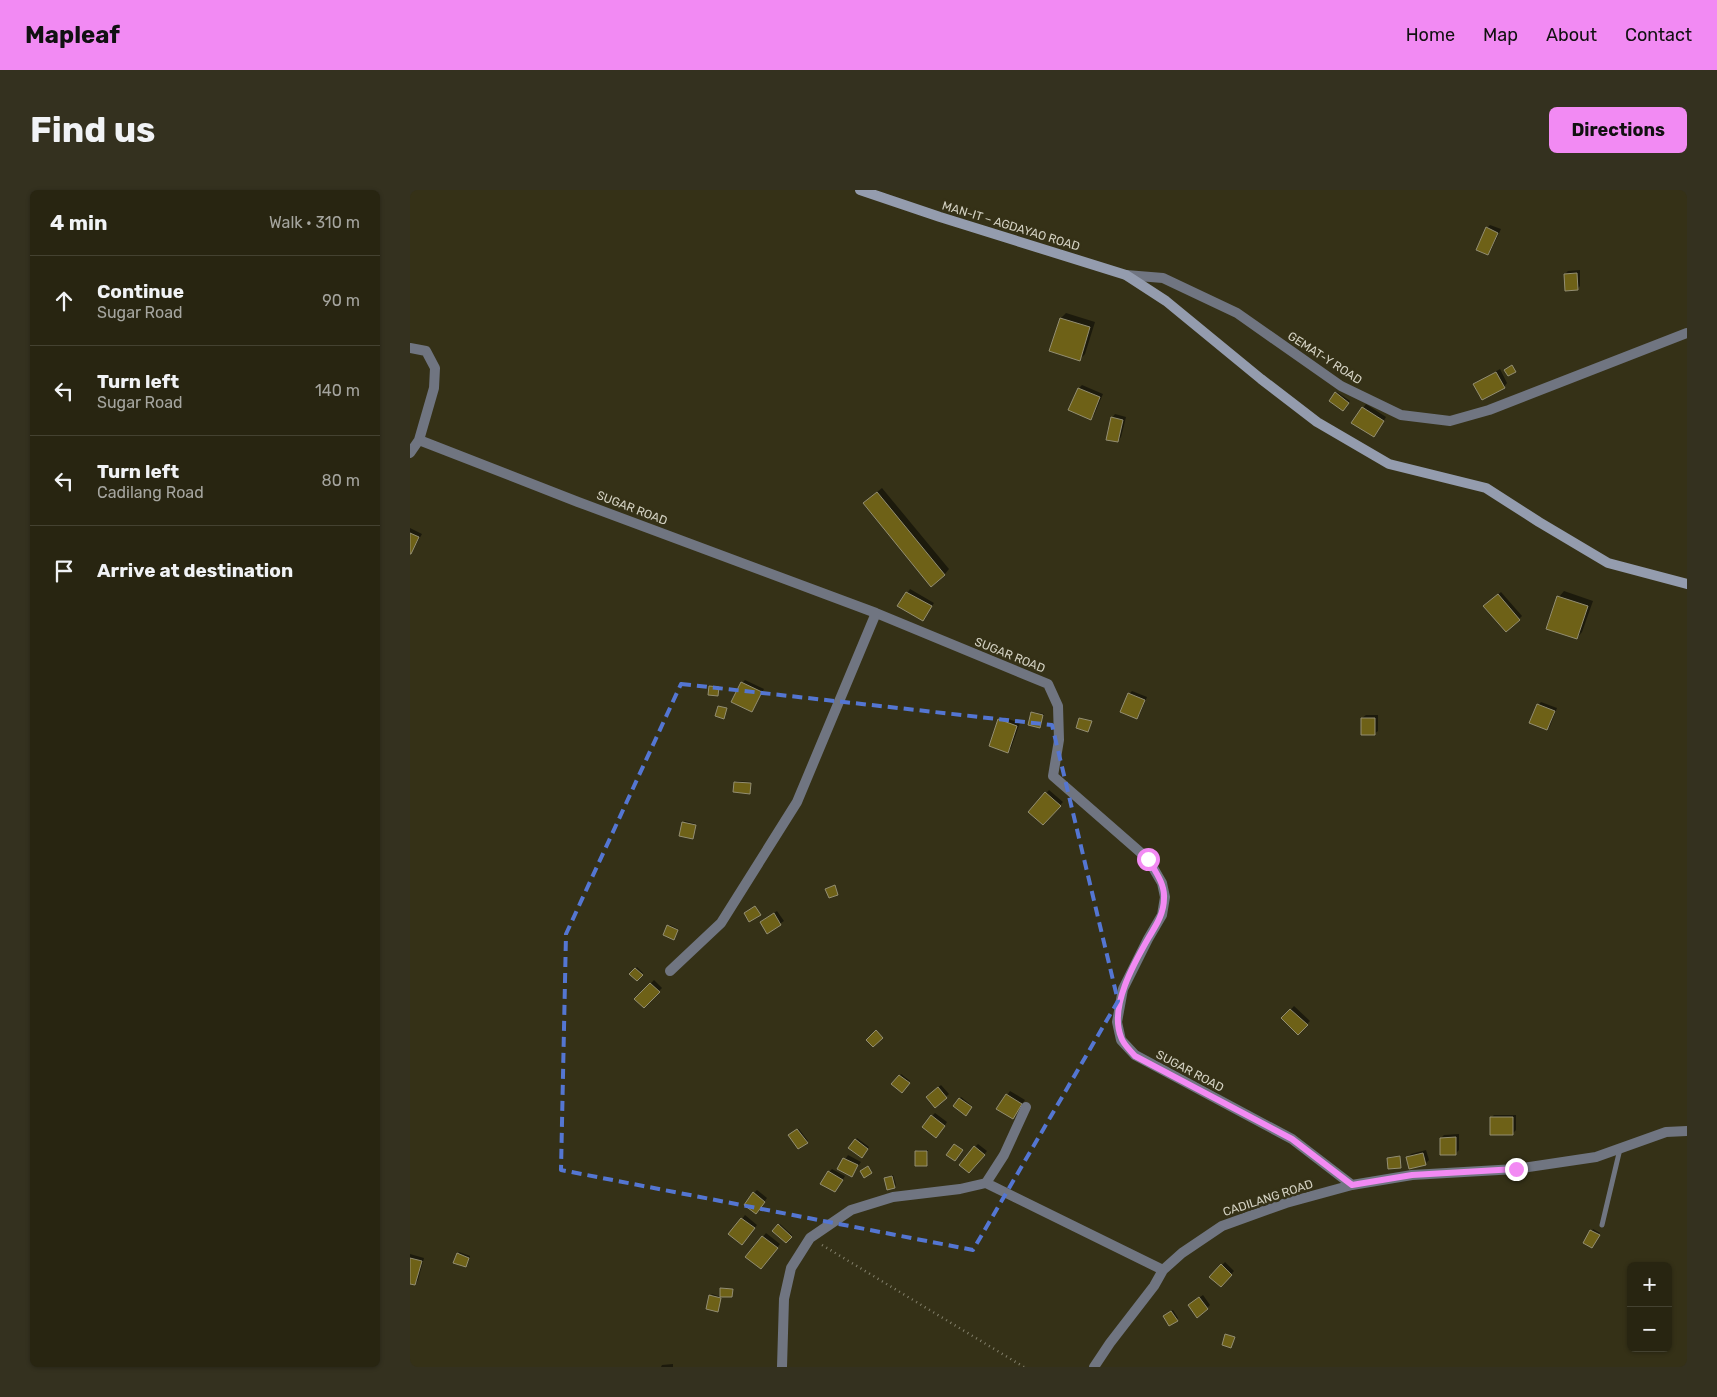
<!DOCTYPE html>
<html lang="en">
<head>
<meta charset="utf-8">
<style>
  :root { --surface:#282511; --page:#34311f; --text:#f1f3f6; --muted:#a5a59f; --line:#444231; --accent:#f28af3 }
  body { margin:0; font-family:Rubik,sans-serif; background:var(--page); color:var(--text) }
  .controls { position:absolute; right:15px; bottom:15px; display:grid; overflow:hidden; border-radius:8px; box-shadow:0 1px 4px #0004 }
  .controls button { width:45px; height:45px; display:grid; place-items:center; padding:0; border:0; border-bottom:1px solid var(--line); background:var(--surface); color:var(--text); font:25px sans-serif }
  .stop { position:absolute; width:15px; height:15px; margin:-11px; border:4px solid #f28af3; border-radius:50%; background:#fff }
  .stop.end { background:#f28af3; border-color:#fff; box-shadow:0 1px 5px #0008 }
  .list { margin:0; padding:0; list-style:none }
  h2 { display:flex; justify-content:space-between; align-items:center; height:65px; margin:0; padding:0 20px; font-size:21px }
  h2 small { font-size:16px; font-weight:400; color:var(--muted) }
  .list li { display:grid; grid-template-columns:32px 1fr auto; gap:15px; align-items:center; box-sizing:border-box; height:90px; padding:0 20px; border-top:1px solid var(--line) }
  .list b { display:block; font-size:19px; white-space:nowrap }
  .list p { margin:0; font-size:16px; white-space:nowrap; color:var(--muted) }
  .list em { font-size:16px; font-style:normal; color:var(--muted) }
  .icon { flex:none; width:28px; height:28px; fill:none; stroke:currentColor; stroke-width:2; stroke-linecap:round; stroke-linejoin:round }
  .map { position:relative; flex:none; width:1277px; height:1177px; overflow:hidden; border-radius:8px }
  header { display:flex; align-items:center; gap:30px; box-sizing:border-box; height:70px; padding:0 25px; background:var(--accent); color:#111 }
  header strong { font-size:24px }
  nav { display:flex; gap:28px; margin-inline-start:auto; font-size:18px }
  .intro { display:flex; align-items:center; justify-content:space-between; box-sizing:border-box; height:120px; padding:0 30px }
  h1 { margin:0; font-size:35px }
  .button { padding:12px 22px; border-radius:8px; background:var(--accent); color:#111; font-size:18px; font-weight:700 }
  main { display:flex; gap:30px; padding:0 30px }
  aside { flex:1; background:var(--surface); border-radius:8px; box-shadow:0 1px 4px #0004 }
  .map>svg:first-child { display:block }
  .shadow { fill:#0007 }
  .building { fill:#6e6117; stroke:#938e72 }
  .lines { fill:none; stroke-linecap:round; stroke-linejoin:round }
  .path { stroke:#84816c; stroke-width:2.5; stroke-dasharray:1 4; stroke-linecap:butt }
  .lane { stroke:#707581; stroke-width:5 }
  .street { stroke:#707581; stroke-width:10 }
  .secondary { stroke:#949cae; stroke-width:10 }
  .route { stroke:#f28af3; stroke-width:6 }
  .marked { fill:none; stroke:#5476d2; stroke-width:4; stroke-dasharray:10 6; stroke-linejoin:round }
  .labels { text-anchor:middle; dominant-baseline:central; stroke-width:5; stroke-linejoin:round; paint-order:stroke }
  .street-label { font-size:12px; fill:#d4d2c3; stroke:#353117 }
</style>
</head>
<body>
<header>
<strong>Mapleaf</strong>
<nav><a>Home</a><a>Map</a><a>About</a><a>Contact</a></nav>
</header>
<div class="intro"><h1>Find us</h1><a class="button">Directions</a></div>
<main>
<aside>
<h2>4 min<small>Walk · 310 m</small></h2>
<ul class="list">
<li><svg class="icon" aria-label="ahead" viewBox="0 0 24 24"><path d="M12 20V5M6 11l6-6 6 6"/></svg><div><b>Continue</b><p>Sugar Road</p></div><em>90 m</em></li>
<li><svg class="icon" aria-label="left" viewBox="0 0 24 24"><path d="M17 20v-9H6M10 6l-5 5 5 5"/></svg><div><b>Turn left</b><p>Sugar Road</p></div><em>140 m</em></li>
<li><svg class="icon" aria-label="left" viewBox="0 0 24 24"><path d="M17 20v-9H6M10 6l-5 5 5 5"/></svg><div><b>Turn left</b><p>Cadilang Road</p></div><em>80 m</em></li>
<li><svg class="icon" aria-label="arrive" viewBox="0 0 24 24"><path d="M6 21V4h12l-3 4 3 4H6"/></svg><div><b>Arrive at destination</b></div></li>
</ul>
</aside>
<div class="map">
<svg width="1277" height="1177" viewBox="0 0 1277 1177">
  <rect width="100%" height="100%" fill="#353117"/>
  <path class="shadow" d="M1080 35 1091 39 1081 60 1078 64 1077 38Z
    M1170 80V96L1167 99 1155 84 1158 81Z
    M656 123 685 132 675 164 670 169 651 128Z
    M1090 179 1097 193 1094 197 1065 194Z
    M672 195 693 204 684 225 681 228 669 198Z
    M927 202 940 211 933 220 920 210Z
    M956 214 976 227 967 242 953 218Z
    M705 224 716 227 711 247 708 251 702 228Z
    M472 298 539 379 534 385 454 313Z
    M0 338 12 344 1 363 0 362Z
    M500 399 524 413 513 429 489 416Z
    M1154 401 1183 411 1172 442 1167 448 1149 407Z
    M1091 402 1112 426 1109 429 1078 413Z
    M335 490 354 499 342 520 332 493Z
    M722 501 737 507 730 524 727 528 719 504Z
    M1131 512 1147 518 1140 536 1137 539 1128 515Z
    M623 522 634 524 630 537 622 523Z
    M956 525H968V541L964 544 952 528Z
    M592 527 610 533 601 558 598 561 589 530Z
    M327 591 341 592V601L339 603 325 592Z
    M639 600 653 612 633 633 620 622Z
    M275 631 286 634 282 647 274 632Z
    M367 721 374 731 357 742 351 732Z
    M260 735 268 739 265 747 258 736Z
    M227 777 233 783 227 789 221 784Z
    M244 790 252 798 234 816 226 809Z
    M884 816 900 831 888 843 873 828Z
    M491 884 500 891 492 901 483 894Z
    M531 895 539 904 525 916 520 904Z
    M600 901 615 910 603 928 588 919Z
    M551 907 562 916 557 923 544 916Z
    M525 923 537 932 530 943 522 926Z
    M1084 925H1106V940L1103 943 1081 928Z
    M389 939 398 951 389 957 380 945Z
    M1049 944V960L1046 963 1031 948 1034 945Z
    M447 948 459 957 451 967 440 958Z
    M568 954 577 961 562 979 565 957Z
    M508 960H518L517 975 506 962Z
    M1016 960 1019 970 1015 974 998 967 1001 964Z
    M438 965 451 972 442 985 429 979Z
    M991 966 990 977 978 968 979 967Z
    M422 979 435 986 428 998 419 982Z
    M483 985 486 995 485 996 475 988Z
    M347 1000 357 1008 349 1019 344 1003Z
    M335 1025 347 1035 335 1050 332 1029Z
    M370 1034 382 1045 376 1051 364 1041Z
    M1183 1039 1190 1043 1183 1055 1175 1052Z
    M356 1043 370 1054 354 1075 337 1067Z
    M49 1062 60 1066 57 1075 48 1064Z
    M0 1064 14 1068 8 1090 5 1094 0 1092Z
    M815 1072 824 1081 811 1095 801 1087Z
    M313 1098H323V1105H312L307 1120 300 1106 302 1104 311 1107Z
    M793 1105 800 1115 797 1118 783 1112Z
    M763 1120 768 1128 767 1130 756 1125Z
    M263 1174V1177H251L252 1175Z"/>
  <path class="building" d="M1076 37 1088 43 1078 65 1066 60Z
    M1167 83 1168 100 1155 101 1154 84Z
    M650 128 680 137 670 171 639 161Z
    M1102 175 1106 182 1098 186 1094 180Z
    M1086 182 1095 198 1072 210 1063 194Z
    M668 198 690 207 681 230 658 220Z
    M925 202 939 213 933 221 919 211Z
    M952 217 974 231 964 247 941 233Z
    M701 227 713 230 708 252 696 250Z
    M467 302 535 385 521 397 453 313Z
    M0 343 9 347 1 364H0Z
    M496 402 522 416 513 431 487 416Z
    M1088 404 1110 430 1096 442 1073 416Z
    M1147 406 1178 416 1167 449 1136 439Z
    M331 492 352 502 342 522 321 512Z
    M299 496 309 497 308 506 298 505Z
    M718 503 735 510 727 529 710 522Z
    M1127 514 1145 521 1137 540 1119 533Z
    M308 516 317 518 314 529 305 526Z
    M621 522 633 525 630 538 618 535Z
    M669 528 682 531 678 542 666 538Z
    M951 528H965V545H951Z
    M588 529 607 536 598 563 579 556Z
    M324 592 341 593 340 604 323 602Z
    M635 602 651 616 633 635 618 622Z
    M272 632 286 635 283 649 269 646Z
    M425 695 428 705 419 708 415 699Z
    M345 716 351 725 339 732 334 723Z
    M364 723 371 735 357 744 350 732Z
    M257 735 268 740 264 750 253 745Z
    M225 778 233 785 227 791 219 784Z
    M240 793 250 802 234 818 224 809Z
    M880 819 898 835 888 845 871 828Z
    M466 840 473 848 463 857 456 850Z
    M489 885 500 893 492 903 481 894Z
    M528 897 537 908 525 918 516 907Z
    M596 904 612 914 603 929 586 919Z
    M549 908 562 917 556 926 543 916Z
    M521 925 535 936 526 948 512 937Z
    M1080 927H1103V945H1080Z
    M387 939 398 953 388 959 378 945Z
    M1046 947V965H1030V948Z
    M445 949 458 959 452 968 438 958Z
    M544 954 553 960 545 971 536 965Z
    M564 956 575 965 559 983 549 975Z
    M505 961H517V976H505Z
    M1013 963 1016 975 999 979 996 967Z
    M990 966 991 978 978 979 977 968Z
    M433 968 448 975 442 987 427 979Z
    M458 976 462 983 454 988 450 981Z
    M418 981 433 990 425 1002 410 994Z
    M482 986 485 998 477 1000 474 988Z
    M343 1002 355 1012 346 1024 334 1015Z
    M331 1028 345 1038 332 1055 318 1044Z
    M368 1034 382 1047 376 1053 362 1041Z
    M1180 1040 1190 1045 1182 1058 1173 1053Z
    M352 1046 368 1058 351 1079 335 1067Z
    M47 1063 59 1068 56 1077 43 1073Z
    M0 1068 12 1071 5 1095 0 1094Z
    M811 1074 822 1085 811 1097 799 1087Z
    M310 1098 323 1099 322 1107H310Z
    M299 1105 311 1108 308 1122 296 1119Z
    M789 1107 798 1119 787 1128 778 1115Z
    M761 1121 768 1131 759 1136 753 1126Z
    M815 1144 825 1147 821 1158 812 1155Z"/>
  <g class="lines">
    <path class="path" d="M412 1055 614 1177"/>
    <path class="lane" d="M1192 1035 1210 959"/>
    <path class="street" d="M716 85 753 88 827 123 931 196 991 225 1040 231 1079 220 1277 143
      M0 158 16 161 25 178 24 198 9 250 168 312 466 423 638 494 648 516 649 550 643 586 738 669 752 693 755 707 752 725 738 749 713 799 707 832 711 850 725 865 882 949 942 995
      M0 263 9 250
      M260 781 311 733 387 612 466 423
      M576 993 594 965 616 917
      M372 1177 374 1109 381 1078 400 1048 441 1020 483 1007 550 999 576 993 753 1080
      M684 1177 700 1153 744 1096 753 1080 772 1063 812 1036 876 1013 942 995 1002 985 1106 979 1186 967 1256 942 1277 941"/>
    <path class="secondary" d="M450 0 530 27 716 85 756 111 851 189 907 232 979 274 1076 298 1129 332 1198 373 1277 394"/>
  </g>
  <g class="lines">
    <path class="route" d="M738 669C745 681 755 694 754 708 754 723 747 734 739 747 724 773 699 817 711 847 713 854 720 860 725 866L882 949 942 995 1002 985 1106 979"/>
  </g>
  <path class="marked" d="M271 494 642 535 708 811 563 1060 151 980 156 744Z"/>
  <g class="labels">
    <g class="street-label">
      <text transform="translate(601 36) rotate(17)">MAN-IT – AGDAYAO ROAD</text>
      <text transform="translate(915 168) rotate(33)">GEMAT-Y ROAD</text>
      <text transform="translate(222 318) rotate(21)">SUGAR ROAD</text>
      <text transform="translate(600 465) rotate(22)">SUGAR ROAD</text>
      <text transform="translate(780 881) rotate(28)">SUGAR ROAD</text>
      <text transform="translate(858 1008) rotate(-18)">CADILANG ROAD</text>
    </g>
  </g>
</svg>
<div class="controls">
<button>+</button>
<button>−</button>
</div>
<div class="stop" style="left:738px;top:669px"></div>
<div class="stop end" style="left:1106px;top:979px"></div>
</div>
</main>
</body>
</html>
